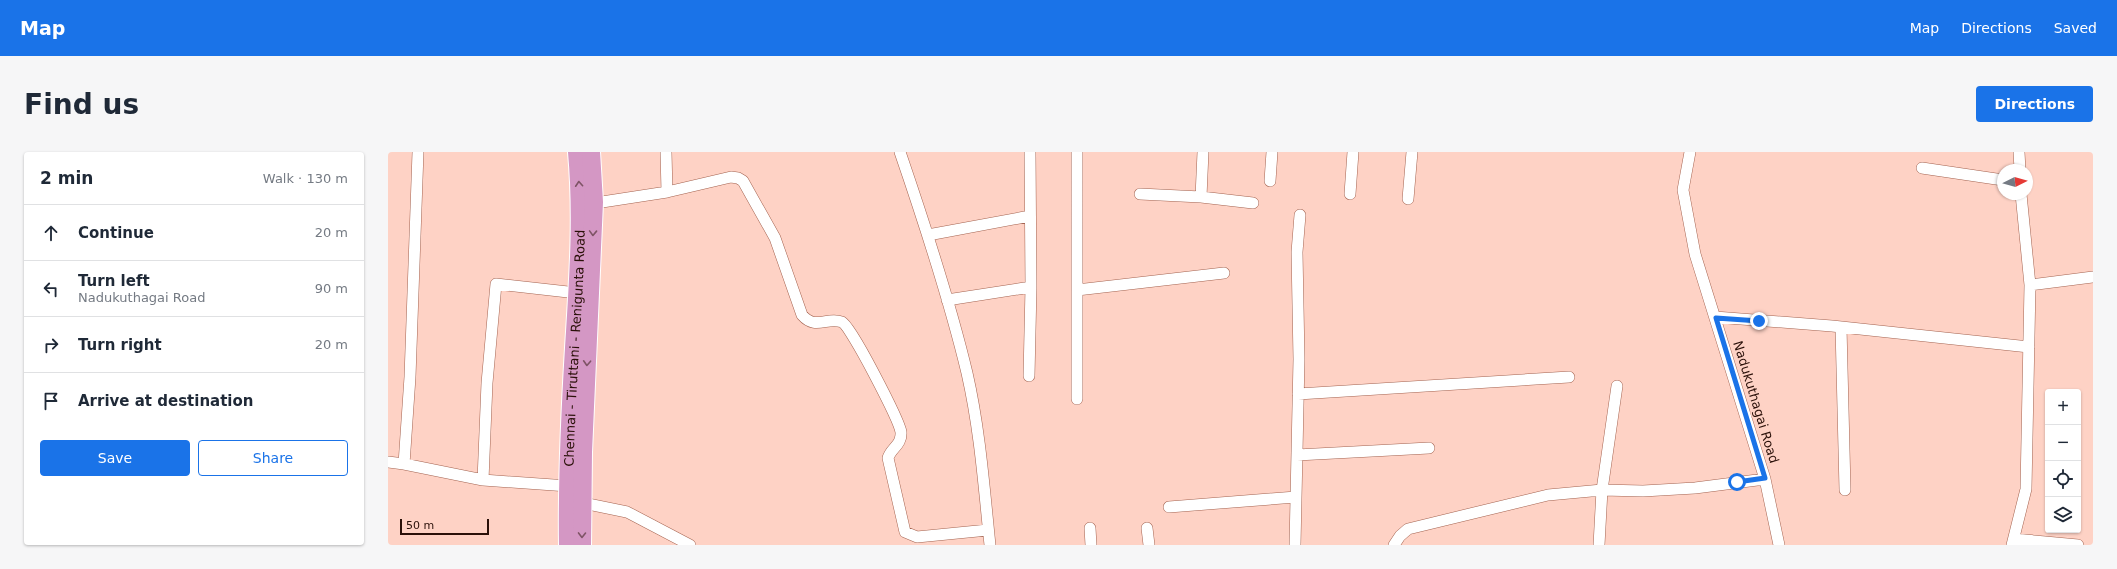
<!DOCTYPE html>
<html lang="en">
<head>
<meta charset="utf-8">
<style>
  :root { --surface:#fff; --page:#f6f6f7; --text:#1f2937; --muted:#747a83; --line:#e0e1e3; --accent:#1a73e8 }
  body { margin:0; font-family:"DejaVu Sans",sans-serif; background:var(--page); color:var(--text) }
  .controls { position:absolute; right:12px; bottom:12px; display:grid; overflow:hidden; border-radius:4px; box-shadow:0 1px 3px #0004 }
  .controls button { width:36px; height:36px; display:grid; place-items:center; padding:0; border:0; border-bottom:1px solid var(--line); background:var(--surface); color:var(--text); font:20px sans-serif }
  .compass { position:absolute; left:1609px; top:12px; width:36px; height:36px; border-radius:50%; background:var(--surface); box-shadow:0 1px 3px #0004; rotate:85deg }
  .scale { position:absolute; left:12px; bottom:10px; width:89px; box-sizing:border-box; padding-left:4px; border:2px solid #2a1009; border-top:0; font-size:11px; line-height:14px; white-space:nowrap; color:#2a1009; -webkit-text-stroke:3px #fed2c5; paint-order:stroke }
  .stop { position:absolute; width:12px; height:12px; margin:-9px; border:3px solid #1a73e8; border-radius:50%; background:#fff }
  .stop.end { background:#1a73e8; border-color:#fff; box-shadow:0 1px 4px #0008 }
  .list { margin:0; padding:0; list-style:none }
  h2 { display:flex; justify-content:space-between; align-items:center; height:52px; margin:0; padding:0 16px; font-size:17px }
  h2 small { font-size:13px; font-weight:400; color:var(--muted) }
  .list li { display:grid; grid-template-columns:26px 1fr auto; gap:12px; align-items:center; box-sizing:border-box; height:56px; padding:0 16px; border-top:1px solid var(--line) }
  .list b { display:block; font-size:15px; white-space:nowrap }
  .list p { margin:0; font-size:13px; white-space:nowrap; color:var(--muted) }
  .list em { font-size:13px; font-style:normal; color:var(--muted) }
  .actions { display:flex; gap:8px; padding:12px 16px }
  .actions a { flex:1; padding:9px 0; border:1px solid var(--accent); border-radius:4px; text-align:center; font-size:14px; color:var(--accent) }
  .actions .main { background:var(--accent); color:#fff }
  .icon { flex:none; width:22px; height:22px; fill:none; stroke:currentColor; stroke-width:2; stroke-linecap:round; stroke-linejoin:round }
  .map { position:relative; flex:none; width:1705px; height:393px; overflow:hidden; border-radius:4px }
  header { display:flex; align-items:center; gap:24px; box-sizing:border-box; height:56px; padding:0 20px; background:var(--accent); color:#fff }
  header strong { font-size:19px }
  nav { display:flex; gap:22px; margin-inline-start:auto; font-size:14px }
  .intro { display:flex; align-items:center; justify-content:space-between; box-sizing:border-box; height:96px; padding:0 24px }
  h1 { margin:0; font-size:28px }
  .button { padding:10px 18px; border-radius:4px; background:var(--accent); color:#fff; font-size:14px; font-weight:700 }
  main { display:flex; gap:24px; padding:0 24px }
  aside { flex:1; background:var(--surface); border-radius:4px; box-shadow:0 1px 3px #0004 }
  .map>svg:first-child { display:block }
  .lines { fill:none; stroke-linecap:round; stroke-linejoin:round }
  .minor-casing { stroke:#a46350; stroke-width:12 }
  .trunk-casing { stroke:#fff; stroke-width:20 }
  .minor { stroke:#fff; stroke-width:11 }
  .trunk { stroke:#d497c4; stroke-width:18 }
  .oneway { stroke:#7f5466 }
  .route { stroke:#1a73e8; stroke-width:5 }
  .labels { text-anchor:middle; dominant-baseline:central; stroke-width:3; stroke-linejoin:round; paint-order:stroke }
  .street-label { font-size:13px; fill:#2a1009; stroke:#fed2c5 }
</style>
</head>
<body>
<header>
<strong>Map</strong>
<nav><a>Map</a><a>Directions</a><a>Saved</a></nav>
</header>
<div class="intro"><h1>Find us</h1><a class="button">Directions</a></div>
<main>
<aside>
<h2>2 min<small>Walk · 130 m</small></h2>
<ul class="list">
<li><svg class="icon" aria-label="ahead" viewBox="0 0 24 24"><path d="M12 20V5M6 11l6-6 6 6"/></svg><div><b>Continue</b></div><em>20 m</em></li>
<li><svg class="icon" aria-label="left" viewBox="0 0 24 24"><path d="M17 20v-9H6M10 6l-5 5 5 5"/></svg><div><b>Turn left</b><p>Nadukuthagai Road</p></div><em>90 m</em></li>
<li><svg class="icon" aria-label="right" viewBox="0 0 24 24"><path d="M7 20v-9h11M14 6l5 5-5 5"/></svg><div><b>Turn right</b></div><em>20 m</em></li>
<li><svg class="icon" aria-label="arrive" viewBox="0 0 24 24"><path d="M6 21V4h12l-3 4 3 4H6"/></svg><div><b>Arrive at destination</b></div></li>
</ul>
<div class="actions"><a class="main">Save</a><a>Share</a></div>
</aside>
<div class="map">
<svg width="1705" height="393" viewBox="0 0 1705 393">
  <rect width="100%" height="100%" fill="#fed2c5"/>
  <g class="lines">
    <defs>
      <path id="minor" d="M30 0 22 225 16 312 95 328 180 334
        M512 0C537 73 561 146 579 221 592 278 596 335 602 393
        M689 0V247
        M1302 0 1295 38 1307 102 1377 327 1391 393
        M1631 0 1632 18
        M1534 16 1615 28
        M882 29 884 0
        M279 40 343 25 350 26 355 29 387 86 414 163C428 179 439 164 454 170 463 174 511 268 513 280 514 293 503 296 500 306L517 380 529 385 600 378
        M752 42 813 45 815 0
        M962 42 965 0
        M813 45 865 51
        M1020 47 1024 0
        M201 52 279 40 278 0
        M540 83 642 64
        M1642 133 1705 125
        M689 138 836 121
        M559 148 643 135
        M1327 165 1444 174 1641 195
        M1453 175 1457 338
        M641 224 643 135 642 0
        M910 242 1181 225
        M909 303 1041 296
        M0 310 16 312
        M95 328 99 231 108 132 189 141
        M190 350 239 360 302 393
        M781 355 908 345
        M702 376 703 393
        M759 376 761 393
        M1626 387 1690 393
        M907 393 911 207 909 100 912 63
        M1006 393 1012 384 1020 377 1160 343 1214 338 1255 339 1307 336 1377 327
        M1211 393 1214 338 1229 234
        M1624 393 1638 337 1642 133 1633 42"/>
      <g id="trunk">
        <path id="s1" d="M180 393C179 327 182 262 186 196 190 131 195 66 189 0"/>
        <path d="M194 393 195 300 206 50 203 0"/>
      </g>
    </defs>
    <use href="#minor" class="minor-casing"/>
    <use href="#trunk" class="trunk-casing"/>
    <use href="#minor" class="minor"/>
    <use href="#trunk" class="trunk"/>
  </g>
  <defs><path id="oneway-chevron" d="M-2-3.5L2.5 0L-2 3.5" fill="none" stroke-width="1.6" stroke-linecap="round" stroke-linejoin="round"/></defs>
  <g class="oneway">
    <use href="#oneway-chevron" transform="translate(191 32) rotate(-94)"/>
    <use href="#oneway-chevron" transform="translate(205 81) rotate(92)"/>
    <use href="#oneway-chevron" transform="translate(199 211) rotate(93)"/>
    <use href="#oneway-chevron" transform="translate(194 383) rotate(91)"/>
  </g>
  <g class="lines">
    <path class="route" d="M1349 330 1377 326 1328 166 1371 169"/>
  </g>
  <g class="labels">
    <g class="street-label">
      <text stroke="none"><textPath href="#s1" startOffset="197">Chennai - Tiruttani - Renigunta Road</textPath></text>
      <text transform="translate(1368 250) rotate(73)">Nadukuthagai Road</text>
    </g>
  </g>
</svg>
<div class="controls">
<button>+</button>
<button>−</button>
<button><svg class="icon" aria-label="locate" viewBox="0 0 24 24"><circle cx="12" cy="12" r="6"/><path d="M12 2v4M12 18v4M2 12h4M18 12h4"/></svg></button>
<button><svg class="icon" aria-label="layers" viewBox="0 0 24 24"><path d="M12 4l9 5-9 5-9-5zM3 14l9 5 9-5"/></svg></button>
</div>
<svg class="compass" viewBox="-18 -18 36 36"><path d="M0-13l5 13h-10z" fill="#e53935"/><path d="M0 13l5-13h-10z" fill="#747a83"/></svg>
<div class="scale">50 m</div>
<div class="stop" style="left:1349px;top:330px"></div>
<div class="stop end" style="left:1371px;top:169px"></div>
</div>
</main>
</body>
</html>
